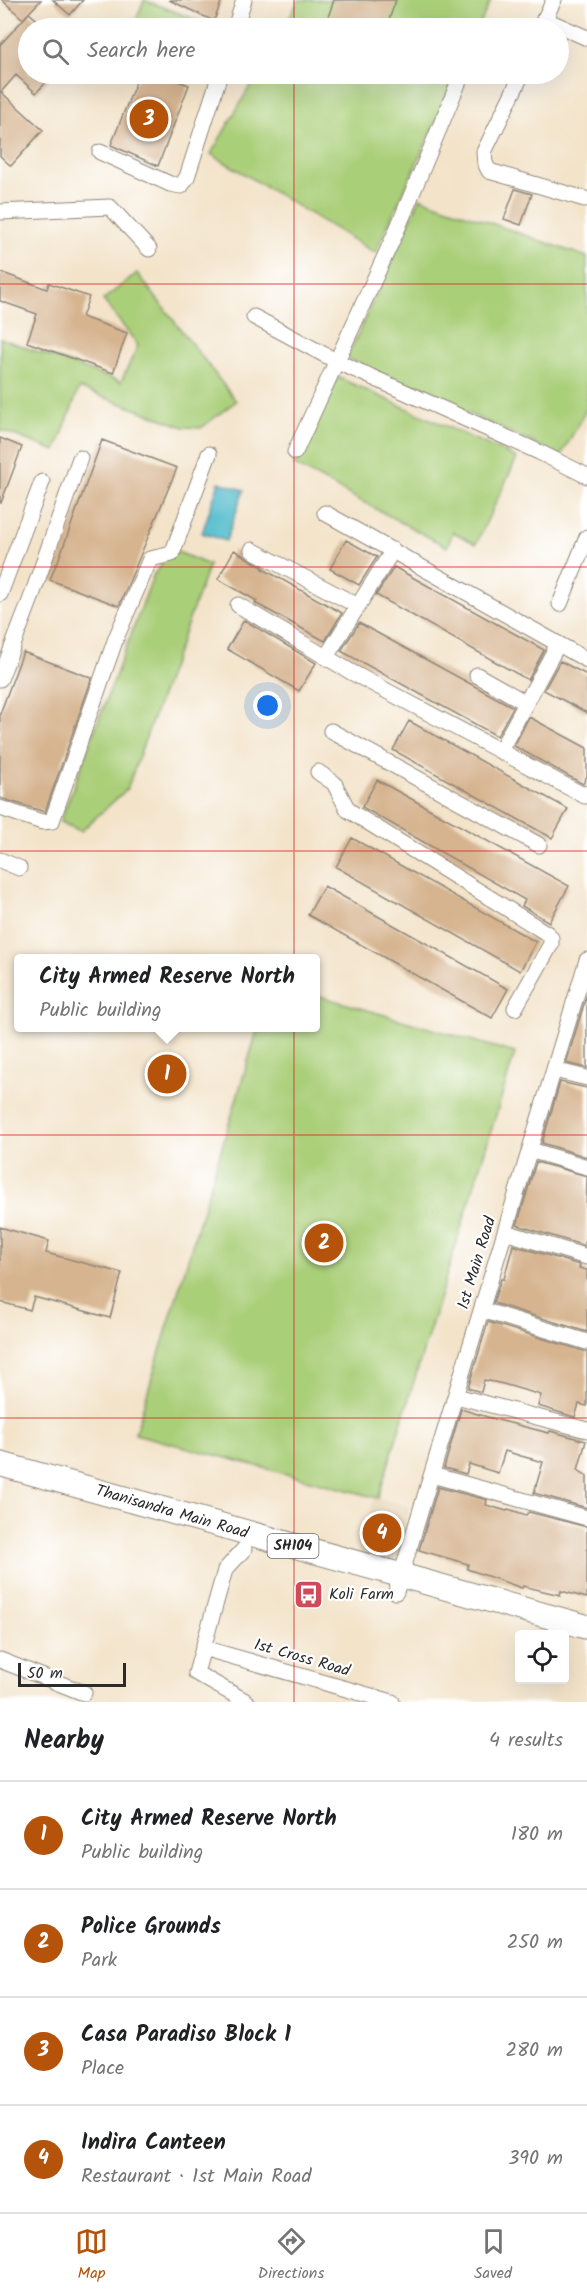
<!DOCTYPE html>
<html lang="en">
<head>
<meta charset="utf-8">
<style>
  :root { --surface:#fff; --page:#f2f2f2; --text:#202124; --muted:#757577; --line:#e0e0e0; --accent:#b45309 }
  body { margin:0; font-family:Kalam,sans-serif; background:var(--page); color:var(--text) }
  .controls { position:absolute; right:18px; bottom:18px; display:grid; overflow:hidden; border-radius:6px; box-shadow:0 6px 24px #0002 }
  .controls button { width:54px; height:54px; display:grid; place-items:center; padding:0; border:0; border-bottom:2px solid var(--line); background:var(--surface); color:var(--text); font:30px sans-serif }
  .scale { position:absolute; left:18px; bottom:15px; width:108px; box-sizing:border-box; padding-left:6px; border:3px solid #2b2b2b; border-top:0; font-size:16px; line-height:21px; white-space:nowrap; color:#2b2b2b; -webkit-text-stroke:4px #fff; paint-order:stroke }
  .you { position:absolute; left:268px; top:706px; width:21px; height:21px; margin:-15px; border:4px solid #fff; border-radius:50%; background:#1a73e8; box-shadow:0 0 0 9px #1a73e833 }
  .badge { display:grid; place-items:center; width:39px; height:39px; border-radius:50%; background:var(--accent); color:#fff; font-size:20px; font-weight:700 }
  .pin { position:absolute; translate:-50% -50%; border:3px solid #fff; box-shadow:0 2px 6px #0006 }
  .popup { position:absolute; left:14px; top:954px; width:306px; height:78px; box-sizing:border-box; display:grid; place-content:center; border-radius:6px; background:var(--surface); filter:drop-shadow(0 2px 4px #0005); font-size:20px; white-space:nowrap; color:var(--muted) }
  .popup b { font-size:22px; color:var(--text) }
  .popup::after { content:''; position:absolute; left:50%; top:100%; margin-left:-12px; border:12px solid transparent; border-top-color:var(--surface) }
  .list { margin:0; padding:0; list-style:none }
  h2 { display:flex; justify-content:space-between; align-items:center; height:78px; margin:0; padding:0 24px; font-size:26px }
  h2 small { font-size:20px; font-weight:400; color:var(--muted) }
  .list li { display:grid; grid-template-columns:39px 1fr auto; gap:18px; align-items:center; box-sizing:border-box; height:108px; padding:0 24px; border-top:2px solid var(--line) }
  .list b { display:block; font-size:22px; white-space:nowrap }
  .list p { margin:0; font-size:20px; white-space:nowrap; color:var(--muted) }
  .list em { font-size:20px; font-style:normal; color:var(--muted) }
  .icon { flex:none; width:33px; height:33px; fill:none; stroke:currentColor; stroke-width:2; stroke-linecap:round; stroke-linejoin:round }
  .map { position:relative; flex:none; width:587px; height:1702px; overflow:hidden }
  .search { position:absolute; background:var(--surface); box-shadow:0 6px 24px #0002; left:18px; right:18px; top:18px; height:66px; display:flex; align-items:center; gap:15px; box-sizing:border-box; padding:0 21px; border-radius:33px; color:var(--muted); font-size:22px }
  .sheet { height:510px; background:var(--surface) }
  nav { display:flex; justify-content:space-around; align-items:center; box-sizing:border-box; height:84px; border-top:2px solid var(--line); background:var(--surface); font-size:16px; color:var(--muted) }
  nav a { display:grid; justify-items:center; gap:3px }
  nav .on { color:var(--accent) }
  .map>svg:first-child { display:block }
  .built { fill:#e7d5b7 }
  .green { fill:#aacf79; stroke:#6a7d52; stroke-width:1.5 }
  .water { fill:#4eb9ca; stroke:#3c727a; stroke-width:1.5 }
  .building { fill:#d6b48f }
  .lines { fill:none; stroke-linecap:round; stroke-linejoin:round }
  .street-casing { stroke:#8f877a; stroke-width:17 }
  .primary-casing { stroke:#8f877a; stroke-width:26 }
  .street { stroke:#fff; stroke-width:15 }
  .primary { stroke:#fff; stroke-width:24 }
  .grid { fill:none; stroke:#d62828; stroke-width:1.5; stroke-opacity:0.55 }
  .labels { text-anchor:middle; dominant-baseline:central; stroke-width:4.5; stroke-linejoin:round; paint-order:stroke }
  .shield { fill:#fff; stroke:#6b6b6b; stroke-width:1.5 }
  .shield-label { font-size:15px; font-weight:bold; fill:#2b2b2b }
  .street-label { font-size:16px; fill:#2b2b2b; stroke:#fff }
  .poi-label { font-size:16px; fill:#2b2b2b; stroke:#fff; text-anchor:start }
</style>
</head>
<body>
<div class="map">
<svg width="587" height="1702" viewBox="0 0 587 1702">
  <rect width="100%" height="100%" fill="#fff"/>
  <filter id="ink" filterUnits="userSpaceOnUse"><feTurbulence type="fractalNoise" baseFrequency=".0167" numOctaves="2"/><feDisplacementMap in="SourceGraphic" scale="12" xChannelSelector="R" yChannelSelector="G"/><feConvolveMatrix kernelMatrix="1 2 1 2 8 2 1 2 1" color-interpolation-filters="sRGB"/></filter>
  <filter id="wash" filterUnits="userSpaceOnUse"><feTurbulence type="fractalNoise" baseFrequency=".008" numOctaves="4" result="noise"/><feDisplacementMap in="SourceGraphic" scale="24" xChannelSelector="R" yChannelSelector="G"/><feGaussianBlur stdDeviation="1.35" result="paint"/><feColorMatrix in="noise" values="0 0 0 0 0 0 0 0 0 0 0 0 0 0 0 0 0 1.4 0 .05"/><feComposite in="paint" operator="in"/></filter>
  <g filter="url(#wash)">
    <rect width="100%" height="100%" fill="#f3e3c9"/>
    <path class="built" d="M374 1497 410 1507 394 1565 357 1555Z"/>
    <path class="green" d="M144 0 215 27 214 28H133Z
      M299 0H491L478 28H283Z
      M257 74H458L375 253 211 154Z
      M420 198 587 257V408L561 456 347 358Z
      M137 273 236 401 201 428 184 427 79 388 56 451 0 430V338L121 382 138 345 103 300Z
      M337 377 517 458 476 544 453 532 447 547 294 465Z
      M168 548 209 565 127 789 81 831 60 822 154 574 159 569Z
      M316 995 515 1053 378 1498 135 1434 258 1028H316Z"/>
    <path class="water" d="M219 482 244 490 226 541 202 533Z"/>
    <g id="blocks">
      <path class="building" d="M2 0H41L23 19Z
        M53 0H83L70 15Z
        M169 0H222L214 21Z
        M334 0H396L386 28H349L327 20Z
        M29 13 47 28H28V74H54L36 93 16 75 1 92 43 130 11 166 0 156V45Z
        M139 74H158L189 85 158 166 111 145Z
        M515 189 532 194 521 225 504 219Z
        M0 272 47 289 49 283 89 297 82 317 127 333 113 373 27 342 37 314 0 301Z
        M0 438 22 447 1 503H0Z
        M102 440 177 468 119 606 50 580 56 564H57Z
        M346 540 377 557 359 585 330 569Z
        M234 550 264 568 263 569 342 613 325 641 255 603 257 601 218 579Z
        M394 567 544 650 528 680 376 595Z
        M244 620 316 663 299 691 227 649Z
        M359 623 513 707 497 736 341 651Z
        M23 652 92 678 45 812 0 798V714Z
        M560 661 587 675V713L544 690Z
        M529 717 587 748V776L583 784 514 746Z
        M409 721 568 809 552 838 393 750Z
        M377 780 569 886 549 922 522 906 525 900 362 807Z
        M352 838 536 942 520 971 336 867Z
        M324 886 508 989 492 1018 308 915Z
        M587 994V1068L566 1063Z
        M560 1082 587 1088V1157L542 1143Z
        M536 1162 587 1176 585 1246 517 1225Z
        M0 1227 49 1241 46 1253 122 1273 110 1318 34 1297 30 1310 0 1302Z
        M513 1245 580 1265 579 1268 587 1270V1332L493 1303 501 1279H504Z
        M488 1322 587 1352V1406L579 1404 575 1417 538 1406 541 1395 503 1384 484 1380 481 1392 468 1388Z
        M461 1409 494 1419 549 1433 550 1431 586 1441 578 1470 587 1476V1508L534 1493 543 1462 521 1456 505 1451 498 1473 469 1464 466 1474 444 1468Z
        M438 1487 487 1500 486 1505 507 1511 508 1509 526 1515 529 1512 587 1527V1598L561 1591 560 1595 523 1586 522 1588 467 1569 468 1564 419 1550Z
        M373 1515 394 1521 389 1539 368 1533Z"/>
    </g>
  </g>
  <g filter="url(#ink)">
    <use href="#blocks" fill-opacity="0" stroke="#8f877a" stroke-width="1.5"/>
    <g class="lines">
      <defs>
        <path id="street" d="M544 19 587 38
          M235 28 244 0
          M540 28 554 0
          M522 74 484 152 485 163 489 171 585 199
          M100 152 170 184 181 186 187 177 220 74
          M0 212 110 207 149 249
          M254 317 338 362 539 452 587 476
          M295 452 396 232 462 74
          M325 513 587 660
          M252 550 358 606
          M0 594 42 482
          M560 604 587 537
          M238 605 351 672 585 796 587 793
          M326 657 393 550
          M477 675 526 703
          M0 679 30 601 80 458
          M331 731 539 845
          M500 751 558 644
          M318 772 334 783 348 810 548 934 551 938V944L515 1008
          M0 808 42 822 52 821 116 638 150 559 172 554 209 454
          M0 860 19 868
          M554 1070 587 1078
          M530 1150 587 1167
          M505 1232 587 1257
          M482 1310 587 1342
          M456 1396 587 1430
          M432 1475 587 1518
          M244 1549 225 1570 196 1673 247 1702
          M396 1592 587 960
          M203 1648 392 1702
          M0 1660 84 1693"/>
        <path id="primary" d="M0 1464 587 1627"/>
      </defs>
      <use href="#street" class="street-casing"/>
      <use href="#primary" class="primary-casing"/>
      <use href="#street" class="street"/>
      <use href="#primary" class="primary"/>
    </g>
  </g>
  <path class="grid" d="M294 0V28M294 74V1702M0 284H587M0 567H587M0 851H587M0 1135H587M0 1418H587"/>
  <defs>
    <symbol id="bus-square" viewBox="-11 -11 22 22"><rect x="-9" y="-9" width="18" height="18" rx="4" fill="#d1495b" stroke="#fff"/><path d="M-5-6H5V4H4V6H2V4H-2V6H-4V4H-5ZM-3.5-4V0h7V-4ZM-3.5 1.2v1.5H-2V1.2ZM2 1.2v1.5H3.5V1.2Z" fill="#fff"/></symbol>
  </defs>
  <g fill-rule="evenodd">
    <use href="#bus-square" x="292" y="1578" width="33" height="33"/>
  </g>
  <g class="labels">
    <rect class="shield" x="267.5" y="1534" width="51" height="24" rx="4.5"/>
    <g class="shield-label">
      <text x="293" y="1546">SH104</text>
    </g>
    <g class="street-label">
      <text transform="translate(477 1263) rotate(-73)">1st Main Road</text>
      <text transform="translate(172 1512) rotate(16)">Thanisandra Main Road</text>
      <text transform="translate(302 1658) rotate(16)">1st Cross Road</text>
    </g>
    <g class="poi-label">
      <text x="329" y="1594">Koli Farm</text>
    </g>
  </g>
</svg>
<div class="controls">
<button><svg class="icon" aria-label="locate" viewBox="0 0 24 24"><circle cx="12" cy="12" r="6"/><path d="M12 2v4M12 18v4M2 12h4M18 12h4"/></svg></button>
</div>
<div class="scale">50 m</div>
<div class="you"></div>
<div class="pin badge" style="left:167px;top:1074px">1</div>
<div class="popup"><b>City Armed Reserve North</b>Public building</div>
<div class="pin badge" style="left:324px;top:1243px">2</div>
<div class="pin badge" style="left:149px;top:119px">3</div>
<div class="pin badge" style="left:382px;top:1533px">4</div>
<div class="search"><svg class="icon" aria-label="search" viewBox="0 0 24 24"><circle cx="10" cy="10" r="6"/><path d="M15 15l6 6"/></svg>Search here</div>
</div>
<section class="sheet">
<h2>Nearby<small>4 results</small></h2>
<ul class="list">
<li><span class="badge">1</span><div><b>City Armed Reserve North</b><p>Public building</p></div><em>180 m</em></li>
<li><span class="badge">2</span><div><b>Police Grounds</b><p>Park</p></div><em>250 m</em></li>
<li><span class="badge">3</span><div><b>Casa Paradiso Block 1</b><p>Place</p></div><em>280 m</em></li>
<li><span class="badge">4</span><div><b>Indira Canteen</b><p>Restaurant · 1st Main Road</p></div><em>390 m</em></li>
</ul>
</section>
<nav>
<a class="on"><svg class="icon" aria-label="map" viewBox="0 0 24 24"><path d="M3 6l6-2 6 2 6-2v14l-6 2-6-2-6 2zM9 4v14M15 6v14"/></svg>Map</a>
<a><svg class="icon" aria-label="directions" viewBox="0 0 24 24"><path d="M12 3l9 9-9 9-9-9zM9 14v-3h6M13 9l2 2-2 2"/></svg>Directions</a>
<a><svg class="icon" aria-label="saved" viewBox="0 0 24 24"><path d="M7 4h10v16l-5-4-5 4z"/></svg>Saved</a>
</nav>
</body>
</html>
